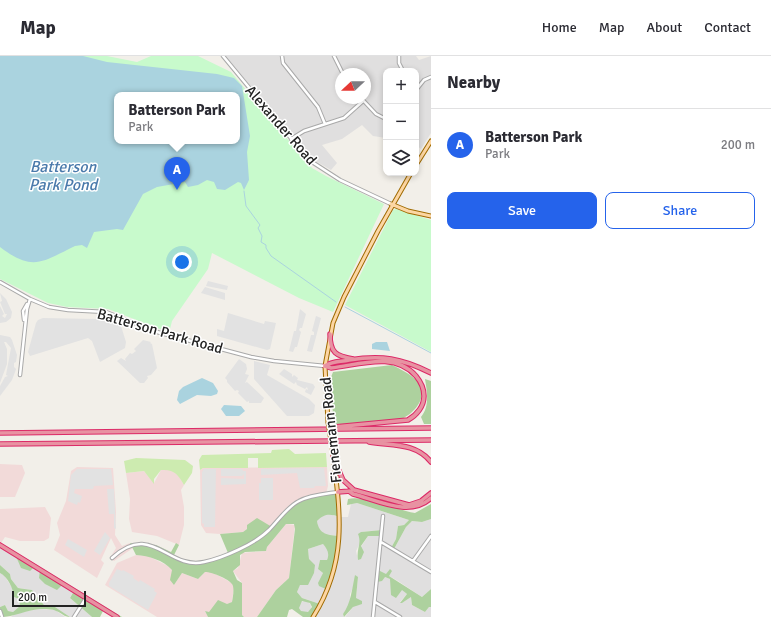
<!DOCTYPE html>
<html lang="en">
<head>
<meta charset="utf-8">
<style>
  :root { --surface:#fff; --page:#f7f7f7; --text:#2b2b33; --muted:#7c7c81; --line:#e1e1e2; --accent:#2563eb }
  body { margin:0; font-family:Signika,sans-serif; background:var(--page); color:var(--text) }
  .controls { position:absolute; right:12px; top:12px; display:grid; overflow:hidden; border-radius:8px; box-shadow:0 2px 6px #0003 }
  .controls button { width:36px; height:36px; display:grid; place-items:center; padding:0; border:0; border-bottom:1px solid var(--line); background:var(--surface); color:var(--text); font:20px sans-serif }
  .compass { position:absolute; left:335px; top:12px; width:36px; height:36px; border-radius:50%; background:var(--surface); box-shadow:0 2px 6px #0003; rotate:248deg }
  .scale { position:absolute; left:12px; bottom:10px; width:74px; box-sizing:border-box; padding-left:4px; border:2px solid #222; border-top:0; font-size:11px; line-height:14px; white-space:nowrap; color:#222; -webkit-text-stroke:3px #fff; paint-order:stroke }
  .you { position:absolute; left:182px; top:206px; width:14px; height:14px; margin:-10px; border:3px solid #fff; border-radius:50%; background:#1a73e8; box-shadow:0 0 0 6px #1a73e833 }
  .badge { display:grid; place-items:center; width:26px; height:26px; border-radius:50%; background:var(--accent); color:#fff; font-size:13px; font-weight:700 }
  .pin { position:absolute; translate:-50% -33px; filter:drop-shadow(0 1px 2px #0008) }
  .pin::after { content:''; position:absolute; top:21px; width:14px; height:12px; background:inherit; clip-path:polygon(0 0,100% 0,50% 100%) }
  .popup { position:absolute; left:114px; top:36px; width:126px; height:52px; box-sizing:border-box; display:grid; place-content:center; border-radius:8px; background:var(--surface); filter:drop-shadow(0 1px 3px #0005); font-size:13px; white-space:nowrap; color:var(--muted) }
  .popup b { font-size:15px; color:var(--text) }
  .popup::after { content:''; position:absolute; left:50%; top:100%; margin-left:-8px; border:8px solid transparent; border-top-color:var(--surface) }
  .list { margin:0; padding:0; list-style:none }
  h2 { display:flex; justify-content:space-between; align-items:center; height:52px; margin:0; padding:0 16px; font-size:17px }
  h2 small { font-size:13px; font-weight:400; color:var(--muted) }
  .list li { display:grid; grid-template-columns:26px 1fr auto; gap:12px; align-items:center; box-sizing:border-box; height:72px; padding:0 16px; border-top:1px solid var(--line) }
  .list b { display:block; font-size:15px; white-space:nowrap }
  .list p { margin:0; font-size:13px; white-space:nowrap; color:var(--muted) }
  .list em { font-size:13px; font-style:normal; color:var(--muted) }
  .actions { display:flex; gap:8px; padding:12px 16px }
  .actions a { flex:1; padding:9px 0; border:1px solid var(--accent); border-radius:8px; text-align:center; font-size:14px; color:var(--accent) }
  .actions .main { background:var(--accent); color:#fff }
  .icon { flex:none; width:22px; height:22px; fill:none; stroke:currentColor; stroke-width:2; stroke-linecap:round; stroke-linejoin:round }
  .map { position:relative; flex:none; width:431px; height:561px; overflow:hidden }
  header { display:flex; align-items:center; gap:24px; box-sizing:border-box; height:56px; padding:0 20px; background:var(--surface); border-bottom:1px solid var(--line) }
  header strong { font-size:19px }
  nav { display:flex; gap:22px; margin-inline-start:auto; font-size:14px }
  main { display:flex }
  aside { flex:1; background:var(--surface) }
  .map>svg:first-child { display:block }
  .residential { fill:#e0dfdf; fill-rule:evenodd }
  .commercial { fill:#f2dad9 }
  .grass { fill:#cdebb0 }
  .forest { fill:#add19e; fill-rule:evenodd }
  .park { fill:#c8facc; fill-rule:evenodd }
  .parking { fill:#e2e2e2 }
  .water { fill:#aad3df; fill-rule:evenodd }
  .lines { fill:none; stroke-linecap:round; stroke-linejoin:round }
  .stream { stroke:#aad3df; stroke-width:1 }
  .minor-casing { stroke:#a9a9a9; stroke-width:4.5 }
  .major-casing { stroke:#a06b00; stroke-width:5 }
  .highway-casing { stroke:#dc2a67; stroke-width:5.5 }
  .minor { stroke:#fff; stroke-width:2.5 }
  .major { stroke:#fcd6a4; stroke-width:3 }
  .highway { stroke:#e892a2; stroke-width:3.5 }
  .major-bridge-casing { stroke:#a06b00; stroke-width:5; stroke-linecap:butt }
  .major-bridge { stroke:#fcd6a4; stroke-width:3 }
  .labels { text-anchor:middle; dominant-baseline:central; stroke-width:3; stroke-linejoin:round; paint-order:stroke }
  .street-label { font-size:15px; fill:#222; stroke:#fff }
  .water-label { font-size:16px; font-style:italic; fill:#4a7aab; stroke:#fff }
</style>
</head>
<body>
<header>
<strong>Map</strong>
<nav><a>Home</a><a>Map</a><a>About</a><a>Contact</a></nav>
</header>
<main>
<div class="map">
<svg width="431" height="561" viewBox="0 0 431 561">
  <rect width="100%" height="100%" fill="#f2efe9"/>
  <path class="residential" d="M225 0H416L419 4 431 0V77L421 93 416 89V15H386V82L373 80 362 69 342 83 322 89 337 107 331 114 312 103ZM341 18H365V42H341Z
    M357 447 409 464 404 469 398 470 396 483 391 492 394 493 406 471 412 465 422 466 431 463V533L422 541 398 525 389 520 385 521 390 523 407 538 400 546 402 547 411 541 412 549 425 556 429 551H431V561H345L353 551 356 542 358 521 350 538V549L343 558 344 561H313L320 548 302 542 297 536 309 503 308 493 323 488 328 494 329 500 327 504H320L318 513 323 517 319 530 340 480 323 478 318 474 317 465 322 459 329 458 340 461H348L351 448ZM381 474V479L368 480 361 491 358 504 356 495 359 489 361 476Z
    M0 489 74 534 70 542 92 561H70L52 549 45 550 37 543 36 538 32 534 18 532 11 523 10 518 0 509Z
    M0 517 4 519 13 533 14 541 19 543 20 550 13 556 8 555 5 549 0 551Z
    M299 551a6 6 0 1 1 12 0a6 6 0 1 1-12 0Z
    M40 553 55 554 65 561H11L16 557Z"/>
  <path class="commercial" d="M0 408 22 409 25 417 15 441H0Z
    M77 411 113 412 116 456 115 479 122 490 130 487 133 492 114 505 110 502 116 492 111 482 101 504 104 507 97 522 54 494 60 479 57 467 66 445 71 415Z
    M327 411 328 430 326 438 293 450 272 471 247 473 243 476 220 478 206 477 201 469 200 414 203 412Z
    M169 413 178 418 184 429 181 434 184 451V469L179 489 157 480 132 476 129 463 130 443 126 417 144 415 154 427 161 414Z
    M45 451 51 462 49 482 44 485H20L5 481 1 487 0 486V453Z
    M286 468 295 469 289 522 276 534 257 561H244L242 559V527L233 515 238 512 242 497 266 495 267 491Z
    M136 499 148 500 168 510 172 514 174 529 182 517 198 523 205 516H212L232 527 234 531 232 546 209 557 205 555 208 561H157L105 529 117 507Z"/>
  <path class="grass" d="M289 393 295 398 326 397 327 411 258 412V402H248V412H203L200 414 199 404 202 399 271 397 272 394Z
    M136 402 185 404 193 410 192 417 184 429C178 418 174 413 161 414L154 423V428L144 415 126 417 124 405Z"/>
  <path class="forest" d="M392 309C400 313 409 317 416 324 431 339 414 359 399 364L334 369 330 324 333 316Z
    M425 323 431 325V368H424L421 361C430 350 427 335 425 323Z
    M338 436 340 461C330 458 325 457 317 465 319 479 328 479 341 480L339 493 328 534 319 530 318 527 323 517 318 513 320 504H327C330 497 327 493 323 488L308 493 309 503 315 509 314 517 308 529H300L297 536 302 542 320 548 313 561H303L292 553 289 554 287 561H257L276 534 289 522 295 473 294 468H286L267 491 266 495 245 496 240 499V509L233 515 237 524 242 527V559L244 561H208L205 555 209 556 218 544 227 548 232 546C233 541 234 535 233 530 232 524 212 516 205 516L198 523 182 517 174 529 170 524 172 514C163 504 149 500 136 499L130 487 156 489 171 496 176 487 179 489 173 501C192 511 209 504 228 497L220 478 243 476 247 473V469L257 462 272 471 293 450 304 443ZM302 545 310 547 312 551 308 556 301 555 299 552Z
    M348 443C366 439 396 454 415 457L431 448V463L422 466 412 465 406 471 394 493 391 492 396 483 398 470 404 469 409 464 357 447 347 449Z
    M382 474 381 480H368L361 490 364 496 361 503 358 504C356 494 362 487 358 478L361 476Z
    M1 487 122 561H117L104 553 100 561H92L70 542 74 535 63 528 57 534 45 528 39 522 40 514 35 510 30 515 21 512 15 498 1 489Z
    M0 509 10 518 11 523 18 532C22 533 27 533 32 534 33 535 41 546 45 550L52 549 70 561C64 561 62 557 56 555 53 553 44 553 40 553 26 554 14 561 0 561V551L5 549 8 555 13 556 20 550 19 543 14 541C13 532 8 521 0 517Z
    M390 513 392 515 389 520 422 541 431 533V551H429L425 556 412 549 411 541 402 547H400L407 538 402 534 396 542 391 539 390 523 385 521 382 525 377 526 378 514 386 518Z
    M355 519 358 521 356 542 362 545V548L353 551 344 561 343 558C351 547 352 533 355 519Z"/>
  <path class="park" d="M0 0H107L137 6 151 0H198L231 16 312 112 326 120 384 148 333 256 299 242 212 197 208 213 172 265 170 273 165 275 108 253 67 251 48 247 0 223ZM117 39H237V85H117Z
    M396 153 431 164V296L345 249 391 158 393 154Z"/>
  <path class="parking" d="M208 225 228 230 227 234 206 230Z
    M205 231 225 237V244L201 237Z
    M0 237 6 243 12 256 11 262 6 266 0 267V250L4 258 2 260 5 262 7 258H5L0 246 2 245Z
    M300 253 306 258 302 272H300L299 274 301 276 297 291H295L293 296 289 295 294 275H296Z
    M228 257 264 268 265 265 276 267 270 293 267 294 217 280V273L224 275Z
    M316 260 321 262 312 296 307 295 311 279H314V276L312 275Z
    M43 262 96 263 111 266 121 270 126 286 125 292 100 306 92 285 88 282 30 300 28 296 36 267 38 264Z
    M0 279 10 281 12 284 17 299 16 306 14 307V311L16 313 15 316 12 324 0 340V330L5 321 8 320 6 319 11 292 6 286H4L7 293V308L0 327Z
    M143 284 151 286 150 287 152 288 157 312 151 319 147 320 148 322 144 327H140L117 305 121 302 126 305 125 303 130 297 132 298 136 295 134 293Z
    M239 303 246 308 247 313 245 318 249 319 245 327 247 326 264 342 261 347H249V345L247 346 238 337 239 335 237 334 235 335 227 326V324L225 322Z
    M254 305 270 309 267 319 309 343 315 349 314 357 309 360H287L254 323Z
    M284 313 292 318V321L294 319 298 322 297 324 313 328 315 331 311 339 305 336 306 333 308 334 307 331 305 333 297 329 296 326 294 328 279 318Z
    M324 412 326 430H315L314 432H300L297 417 261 419V413Z
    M77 413H111L113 429 94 430 93 433H75L74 437 82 440 80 447 78 446 77 449 68 445 71 419Z
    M204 413H216L215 471H204V468L202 467V416Z
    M221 413H242L243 415H246V428L221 429V422L244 423V418L242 420H221Z
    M261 422H273V444H259V427H261Z
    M107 433H114L116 473 114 472V458H109Z
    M105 476 110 482 100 499 94 495Z
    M68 483 87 494 84 501 65 489Z
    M117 513 122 515 123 514 134 520 133 522 139 526 140 524 155 533 154 535 157 537 148 554 109 530V527Z"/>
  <path class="water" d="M0 0H83L107 6 217 18 234 22 242 30 250 80 247 96 249 124 244 134 241 127 238 126 225 134 217 133 214 126 207 124 198 129 188 131 185 126 157 131 143 138 123 174 117 173 94 176 87 192 82 189 75 190C42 206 33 216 0 191ZM117 39H237V85H117Z
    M376 286H387L390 295 372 293V288Z
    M202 322 213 327 218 335 217 338 211 340 197 339 180 348 177 344 179 335 183 331Z
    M224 349 241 350 245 355 239 360H226L221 353Z"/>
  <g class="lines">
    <path class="stream" d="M244 135 246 150 260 169 258 172 262 180 261 186 266 189V192L271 200 336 246
      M345 251 431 297"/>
    <defs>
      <path id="minor" d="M223 0 309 104 340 124 391 148
        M282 0 283 7 318 51 325 68
        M334 0 343 18
        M399 0V7L403 15
        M416 34 424 24 431 21
        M361 42 376 58 386 63
        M291 83 304 75 344 62 363 45
        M0 226 30 243 49 251 68 254 106 256 157 276 251 301 274 305 325 310
        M24 264 23 255 27 248
        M20 319 27 253 30 243
        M381 486 431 516
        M112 502C152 465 167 514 204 506 223 502 255 488 269 474 278 465 287 451 299 445 310 439 325 438 338 436
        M413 505 431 480
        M375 546 400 561
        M0 555 2 561
        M74 561 86 542
        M373 561 383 460"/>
      <path id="major" d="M416 109 431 85
        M391 148 408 155 431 160
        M328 366 325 310 333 267 344 241 378 175 411 117
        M313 561C349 504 340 454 332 391"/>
      <path id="highway" d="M330 278C330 297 336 300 353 303
        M325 310 331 312C359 309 394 295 416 320 421 326 424 332 424 340 424 350 417 359 408 364L334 371
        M325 310C332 305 341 306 349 304 382 299 401 302 431 317
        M0 377 431 372
        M369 386C391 390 415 386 431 406
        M0 388 431 384
        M333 401 343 424 354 434 409 449 421 445 431 437
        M349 435 353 438C377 444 410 462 431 442
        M338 436 351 435
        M0 489 117 561"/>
    </defs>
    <use href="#minor" class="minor-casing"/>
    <use href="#major" class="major-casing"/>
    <use href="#highway" class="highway-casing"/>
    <use href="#minor" class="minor"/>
    <use href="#major" class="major"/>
    <use href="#highway" class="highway"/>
    <defs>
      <path id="major-bridge" d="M328 366 332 391"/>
    </defs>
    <use href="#major-bridge" class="major-bridge-casing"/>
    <use href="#major-bridge" class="major-bridge"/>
  </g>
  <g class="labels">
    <g class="street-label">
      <text transform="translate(281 69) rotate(49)">Alexander Road</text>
      <text transform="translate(160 275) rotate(16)">Batterson Park Road</text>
      <text transform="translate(331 374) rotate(-96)">Fienemann Road</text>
    </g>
    <g class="water-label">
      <text x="63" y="111">Batterson<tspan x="63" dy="18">Park Pond</tspan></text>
    </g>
  </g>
</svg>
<div class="controls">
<button>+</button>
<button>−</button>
<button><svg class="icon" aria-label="layers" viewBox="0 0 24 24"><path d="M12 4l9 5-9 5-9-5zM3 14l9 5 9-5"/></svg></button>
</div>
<svg class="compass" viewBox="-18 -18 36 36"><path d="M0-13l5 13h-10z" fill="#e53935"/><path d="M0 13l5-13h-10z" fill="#7c7c81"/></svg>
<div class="scale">200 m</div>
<div class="you"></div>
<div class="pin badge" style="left:177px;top:134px">A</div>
<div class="popup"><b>Batterson Park</b>Park</div>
</div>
<aside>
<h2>Nearby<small></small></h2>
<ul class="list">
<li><span class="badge">A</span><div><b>Batterson Park</b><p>Park</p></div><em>200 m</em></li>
</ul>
<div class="actions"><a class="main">Save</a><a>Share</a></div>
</aside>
</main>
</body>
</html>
